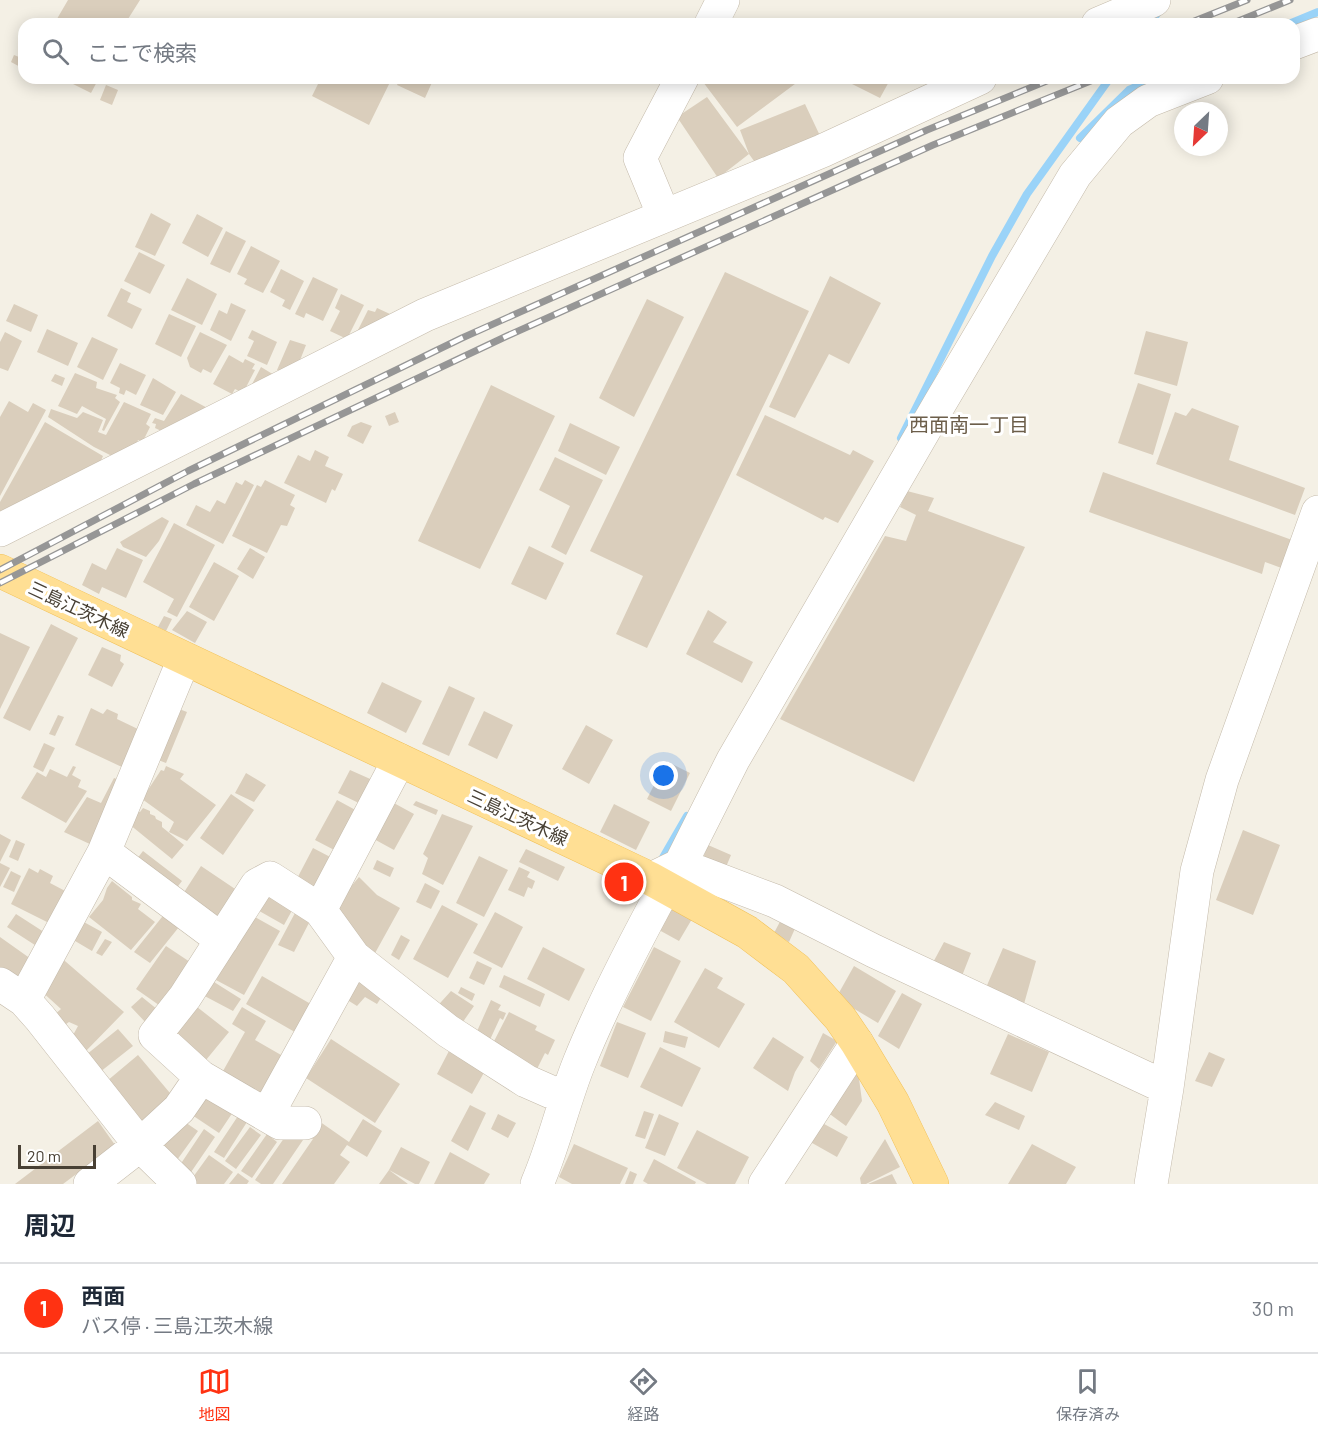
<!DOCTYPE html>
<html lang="ja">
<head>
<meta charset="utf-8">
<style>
  :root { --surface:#fff; --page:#f2f2f3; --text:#1f2937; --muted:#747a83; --line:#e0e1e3; --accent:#ff3212 }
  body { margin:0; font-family:Barlow,"Noto Sans JP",sans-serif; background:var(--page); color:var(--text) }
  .compass { position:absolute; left:1174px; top:102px; width:54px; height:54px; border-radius:50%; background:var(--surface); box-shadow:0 3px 15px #0003; rotate:205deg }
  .scale { position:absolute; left:18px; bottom:15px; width:78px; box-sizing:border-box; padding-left:6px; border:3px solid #484034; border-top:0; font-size:16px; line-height:21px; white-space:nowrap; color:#484034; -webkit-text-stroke:4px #fff; paint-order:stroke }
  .you { position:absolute; left:664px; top:776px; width:21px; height:21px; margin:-15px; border:4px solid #fff; border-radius:50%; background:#1a73e8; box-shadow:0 0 0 9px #1a73e833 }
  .badge { display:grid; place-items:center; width:39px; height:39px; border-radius:50%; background:var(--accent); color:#fff; font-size:20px; font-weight:700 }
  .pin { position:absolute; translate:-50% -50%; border:3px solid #fff; box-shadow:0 2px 6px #0006 }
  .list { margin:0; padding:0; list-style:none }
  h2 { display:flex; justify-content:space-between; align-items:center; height:78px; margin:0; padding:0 24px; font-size:26px }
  h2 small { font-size:20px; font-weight:400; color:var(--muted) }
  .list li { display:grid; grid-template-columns:39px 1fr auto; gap:18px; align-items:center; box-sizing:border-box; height:90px; padding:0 24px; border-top:2px solid var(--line) }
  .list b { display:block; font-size:22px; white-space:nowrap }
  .list p { margin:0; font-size:20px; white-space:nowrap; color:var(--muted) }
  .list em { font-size:20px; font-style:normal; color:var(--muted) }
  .icon { flex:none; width:33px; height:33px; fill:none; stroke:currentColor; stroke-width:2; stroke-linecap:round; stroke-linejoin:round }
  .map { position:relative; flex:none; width:1318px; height:1184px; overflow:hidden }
  .search { position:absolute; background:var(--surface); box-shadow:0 3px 15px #0003; left:18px; right:18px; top:18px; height:66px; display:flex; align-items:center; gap:15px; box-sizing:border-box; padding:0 21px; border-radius:18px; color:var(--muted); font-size:22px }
  .sheet { height:168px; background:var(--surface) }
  nav { display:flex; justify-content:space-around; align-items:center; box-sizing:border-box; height:84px; border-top:2px solid var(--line); background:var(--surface); font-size:16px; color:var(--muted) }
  nav a { display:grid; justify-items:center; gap:3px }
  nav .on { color:var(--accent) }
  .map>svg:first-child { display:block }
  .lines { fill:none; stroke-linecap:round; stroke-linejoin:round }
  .stream { stroke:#9ad3f8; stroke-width:8 }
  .building { fill:#dacebc }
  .minor-casing { stroke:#c4baaa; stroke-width:34 }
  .major-casing { stroke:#f1c057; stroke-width:34 }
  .minor { stroke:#fff; stroke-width:33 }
  .major { stroke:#ffdf94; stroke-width:33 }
  .rail-casing { stroke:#969696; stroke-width:7 }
  .rail { stroke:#fff; stroke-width:4.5; stroke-dasharray:14; stroke-linecap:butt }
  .labels { text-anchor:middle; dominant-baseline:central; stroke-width:6; stroke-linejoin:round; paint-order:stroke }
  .street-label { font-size:18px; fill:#484034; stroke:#fff }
  .neighbourhood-label { font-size:20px; fill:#6c5e4a; stroke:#fff }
</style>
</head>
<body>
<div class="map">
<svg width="1318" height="1184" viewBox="0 0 1318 1184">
  <rect width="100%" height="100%" fill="#f4f0e5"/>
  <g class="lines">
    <path class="stream" d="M1149 24 1159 11
      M1289 24 1318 12
      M1080 138 1129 90 1156 78
      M901 438 992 256 1027 194 1110 78
      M661 861 687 816"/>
  </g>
  <path class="building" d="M68 0H140L128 19 136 24H54Z
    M14 55 24 59V69L11 62Z
    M61 78H99L91 93Z
    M321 78H392L369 125 312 96Z
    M400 78H434L425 98 397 85Z
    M700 78H803L737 127Z
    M840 78H891L880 98Z
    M106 85 118 90 112 105 100 100Z
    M707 97 749 154 718 178 677 117Z
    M805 104 822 140 759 168 749 154 740 130Z
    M151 213 171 224 155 256 135 247Z
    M197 214 223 228 208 257 182 243Z
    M226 231 246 241 230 273 210 264Z
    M251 246 280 261 263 293 244 284 247 279 237 274Z
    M139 252 165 265 150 294 124 281Z
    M281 269 304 281 290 310 282 306 285 300 270 292Z
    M725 272 809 311 647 648 616 634 643 576 590 551Z
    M830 276 881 303 849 364 829 354 795 418 769 407Z
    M313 277 338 289 323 321 306 313 304 318 295 314Z
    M187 278 217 294 202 325 171 310Z
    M121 288 131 293 127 302 142 309 132 329 107 316Z
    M341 294 364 305 347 339 330 331 340 311 335 308Z
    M647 299 684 317 634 417 599 398Z
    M231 303 246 310 231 341 210 330 219 310 227 314Z
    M14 304 38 315 31 332 6 321Z
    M377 308 390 314 356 334 368 310 375 312Z
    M169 314 196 326 181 357 155 344Z
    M47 329 78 343 68 366 37 352Z
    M252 330 277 342 267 365 247 356 254 341 248 338Z
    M1146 331 1188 342 1177 386 1134 374Z
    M5 332 22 341 8 371 0 368V342Z
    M200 332 227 345 211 373 203 369 201 373 190 367 187 358Z
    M92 337 118 349 103 380 77 367Z
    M290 340 306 345 293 378 277 370Z
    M229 355 243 363 245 359 255 364 252 369 255 370 243 393 235 389 232 394 213 384Z
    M120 363 146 375 136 395 126 390 124 395 119 393 120 388 110 383Z
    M261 367 284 381 248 392Z
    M75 373 97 382 96 388 117 395 115 398 120 402 104 431 102 430 106 419 82 406 77 414 58 406Z
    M55 374 65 378 62 386 51 381Z
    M153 378 176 392 163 415 140 405Z
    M1138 383 1171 394 1153 455 1118 443Z
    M491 385 555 416 480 569 418 541Z
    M181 394 217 413 174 437 155 428 156 424 152 423 155 418 164 421Z
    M9 401 28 412 33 403 46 410 0 496V417Z
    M124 402 151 414 146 424 150 427 143 441 138 440 130 457 122 461 94 447 48 417 51 409 77 418 83 412 103 420 98 432 106 435Z
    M1192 408 1239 426 1229 460 1305 488 1295 515 1156 464 1175 412 1186 416Z
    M395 412 399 422 389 426 385 416Z
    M765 415 850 455 853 450 874 461 838 523 825 517 823 520 736 475Z
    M45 422 103 456 94 477 0 525V502Z
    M361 422 372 426 363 444 347 436 352 426Z
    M570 423 620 447 606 475 558 451Z
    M315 450 329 457 325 466 343 474 335 491 332 489 326 503 284 483 298 455 310 461Z
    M555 457 603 480 566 555 551 547 570 506 539 490Z
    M1103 472 1292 540 1284 569 1265 562 1262 574 1089 512Z
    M245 480 254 485 223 544 186 525 196 505 210 512 217 500 225 504 236 482 242 485Z
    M265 480 295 495 290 505 295 508 287 526 281 525 267 553 232 536 257 485 261 487Z
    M907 491 934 498 928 511 1025 547 914 782 780 719 885 536 906 541 916 515 900 507Z
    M162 517 169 521 159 541 146 557 123 547 120 542Z
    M174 523 215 545 177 617 167 612 174 599 143 582Z
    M529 546 564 563 546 600 511 584Z
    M117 548 143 560 126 598 102 587 99 594 82 585 92 563 106 570Z
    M250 548 265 557 253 579 237 569Z
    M214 562 239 576 214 621 189 607Z
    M708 610 727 622 713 642 753 662 742 683 686 654Z
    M187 611 207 622 195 643 172 630Z
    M164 616 172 619 166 631 158 627Z
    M51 624 78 638 30 731 3 718Z
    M0 633 30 647 0 709Z
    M102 647 121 655 120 661 124 664 112 687 88 675Z
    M382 682 422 701 406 733 367 713Z
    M449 686 475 698 449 756 422 744Z
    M174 707 187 712 166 763 153 758Z
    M91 708 103 714 107 709 118 714 117 719 142 731 124 768 75 745Z
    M484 711 513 725 497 759 468 745Z
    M58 715 64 717 55 736 49 734Z
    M586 725 613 740 589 784 562 769Z
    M44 743 55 748 43 772 33 767Z
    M666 761 690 773 671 811 647 799Z
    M73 766 76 767 72 775 81 780 78 787 87 791 66 823 21 798 37 772 46 777 50 769 67 777Z
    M166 766 184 774 180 779 216 805 187 841 169 832 174 822 142 799 161 770 164 771Z
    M350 770 377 782 365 806 338 793Z
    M246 773 266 785 254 802 235 793Z
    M114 778 125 782 94 846 64 832 87 797 101 803Z
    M231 794 254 810 223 855 200 838Z
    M337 800 361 813 340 853 315 840Z
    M416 801 438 810 436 815 413 805Z
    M392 802 414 814 394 850 372 838Z
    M614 804 650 822 636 850 600 832Z
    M143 808 150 811V814L155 816 156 819 162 822V827L184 845 172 859 129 824 137 811 140 812Z
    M442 814 473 826 443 885 422 874 428 858 423 854Z
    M1243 830 1280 845 1253 915 1216 900Z
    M0 834 11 840 0 862Z
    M16 840 25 844 18 861 9 857Z
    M708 845 731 855 723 874 700 866Z
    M313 848 336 860 314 902 291 890Z
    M526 849 565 867 558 881 519 862Z
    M143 851 182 881 172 894 133 864Z
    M479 856 508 870 484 917 456 903Z
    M377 860 394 868 390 877 373 869Z
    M0 863 10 868 0 887Z
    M201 866 247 897 225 931 179 900Z
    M519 867 530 872 527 877 535 881 532 889 528 887 524 897 508 890Z
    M29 868 38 873 40 869 53 876 50 883 69 893 53 925 11 904Z
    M11 871 21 876 14 892 3 887Z
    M359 877 377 895 400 908 374 955 333 908Z
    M112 881 132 897V900L141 904 138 909 155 922 131 950 89 917 103 900 107 888Z
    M425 883 440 891 431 909 416 902Z
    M266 888 295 905 284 925 254 908Z
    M442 905 478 924 448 978 413 959Z
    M672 907 692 919 679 941 659 930Z
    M296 911 311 919 294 952 278 945Z
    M166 912 183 922 150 963 134 952Z
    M495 912 523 927 502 968 473 953Z
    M16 914 47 934 38 947 7 927Z
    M253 916 280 931 244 995 216 980Z
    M783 916 797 924 789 942 774 933Z
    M82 921 102 932 92 951 70 938Z
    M401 935 410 940 399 960 391 955Z
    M0 937 31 959 16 981 0 970Z
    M105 939 112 942 102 956 96 953Z
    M944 942 971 953 960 981 929 970Z
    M166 946 196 966 166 1010 136 989Z
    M543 947 585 969 569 1001 527 979Z
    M654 947 681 961 651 1021 623 1007Z
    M1003 948 1036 961 1024 1004 985 990Z
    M58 955 124 1012 85 1052 72 1037 78 1026 69 1022 62 1027 54 1015 61 1009 39 989Z
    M477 961 492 968 484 985 469 978Z
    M854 966 896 991 878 1023 836 998Z
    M705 968 723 978 717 988 745 1004 719 1048 674 1022Z
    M354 972 386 990 377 1004 365 997 357 1006 341 996Z
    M504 975 545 994 540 1007 499 987Z
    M262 976 316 1007 300 1035 246 1004Z
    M206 977 241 999 233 1011 197 992Z
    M461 987 475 994 472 1001 458 993Z
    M451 991 474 1006 458 1029 432 1012Z
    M902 993 922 1004 899 1049 878 1036Z
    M142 997 158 1010 148 1025 131 1007Z
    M491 1000 501 1005 498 1010 506 1013 503 1020 500 1018 488 1044 474 1038Z
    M192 1003 229 1032 206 1060 170 1031Z
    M242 1007 266 1021 255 1040 288 1059 266 1096 223 1071 245 1032 232 1024Z
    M509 1012 537 1026 535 1030 555 1040 548 1055 545 1053 536 1071 490 1049Z
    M617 1022 646 1033 628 1078 600 1066Z
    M118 1029 133 1046 100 1072 86 1055Z
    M665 1031 688 1037 685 1048 663 1042Z
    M823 1033 837 1041 819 1069 810 1061Z
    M1008 1034 1049 1052 1032 1092 990 1074Z
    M773 1037 804 1057 795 1072 788 1091 753 1068Z
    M331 1039 400 1084 375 1123 306 1078Z
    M660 1047 701 1068 682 1107 640 1087Z
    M450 1049 486 1069 472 1094 437 1074Z
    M1209 1052 1225 1059 1212 1087 1195 1081Z
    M138 1055 175 1099 143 1125 107 1081Z
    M858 1071 862 1101 846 1126 827 1112Z
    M204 1092 233 1112 219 1133 189 1113Z
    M995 1102 1025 1116 1019 1130 985 1115Z
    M470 1105 486 1113 468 1151 451 1141Z
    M644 1111 654 1114 645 1139 635 1136Z
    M498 1114 516 1123 508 1138 491 1129Z
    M659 1114 679 1123 665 1156 645 1148Z
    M238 1116 247 1122 224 1158 214 1152Z
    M179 1118 198 1131 177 1160 158 1147Z
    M316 1119 349 1142 363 1119 382 1131 367 1157 347 1145 340 1155 350 1162 334 1184H282L313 1139 306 1134Z
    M815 1119 848 1137 837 1157 805 1139Z
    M98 1121 115 1145 63 1184H15Z
    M250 1127 261 1135 236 1169 225 1161Z
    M204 1129 215 1137 187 1178 176 1171Z
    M697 1130 749 1157 735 1184H707L677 1168Z
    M289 1131 303 1140 273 1184H261L255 1180Z
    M267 1134 277 1142 252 1178 241 1171Z
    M885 1139 900 1167 866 1184H861L860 1178Z
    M574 1144 628 1168 620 1184H572L559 1177Z
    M1032 1144 1076 1167 1066 1184H1008Z
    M401 1147 430 1162 419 1184H415L389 1170Z
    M450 1152 490 1174 484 1184H434Z
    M209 1155 233 1172 224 1184H188Z
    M654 1159 696 1182 695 1184H648L643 1181Z
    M389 1170 408 1184H379Z
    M630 1171 637 1174 633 1184H625Z
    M238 1173 249 1181 247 1184H229Z
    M892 1174 897 1184H868Z"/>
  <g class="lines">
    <defs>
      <path id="minor" d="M711 24 723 0
        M1098 24 1154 0
        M1294 43 1318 34
        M664 216 640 158 682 78
        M0 530 425 315 822 151 980 78
        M104 852 222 940
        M680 865 775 901 874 951 1167 1088
        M651 879 680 865 733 760 940 403 1075 175 1119 122 1148 101 1207 78
        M320 910 399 760
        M0 984 24 1000 40 1018 140 1145 180 1184
        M24 1000 104 852 184 659
        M267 1115 354 957
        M305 1123H280L201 1077 155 1035 185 997 257 885 270 878 320 910 354 957 448 1031 526 1081 551 1092
        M90 1184 140 1145 179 1109 201 1077
        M537 1184C554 1145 563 1103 579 1063 603 1003 634 944 665 887
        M765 1184 857 1043
        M1151 1184 1167 1088 1197 871 1222 780 1318 512"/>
      <path id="major" d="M0 571 651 879 747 932 796 969 840 1018 857 1043 893 1103 932 1184"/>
    </defs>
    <use href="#minor" class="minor-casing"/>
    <use href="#major" class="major-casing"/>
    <use href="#minor" class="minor"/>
    <use href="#major" class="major"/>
    <defs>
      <path id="rail" d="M1187 24 1247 0
        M1231 24 1290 0
        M0 570 188 471 462 338 927 130 1054 78
        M0 583 194 484 507 336 933 145 1098 78"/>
    </defs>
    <use href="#rail" class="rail-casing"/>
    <use href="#rail" class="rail"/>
  </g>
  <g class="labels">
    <g class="street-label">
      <text transform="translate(79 609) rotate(25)">三島江茨木線</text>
      <text transform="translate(518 817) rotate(25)">三島江茨木線</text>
    </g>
    <g class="neighbourhood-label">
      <text x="969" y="424">西面南一丁目</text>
    </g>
  </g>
</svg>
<svg class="compass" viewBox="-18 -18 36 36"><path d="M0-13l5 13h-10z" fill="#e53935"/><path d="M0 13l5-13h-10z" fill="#747a83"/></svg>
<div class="scale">20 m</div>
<div class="you"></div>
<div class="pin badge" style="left:624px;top:882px">1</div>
<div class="search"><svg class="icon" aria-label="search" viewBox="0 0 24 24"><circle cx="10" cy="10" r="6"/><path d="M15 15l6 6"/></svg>ここで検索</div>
</div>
<section class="sheet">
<h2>周辺<small></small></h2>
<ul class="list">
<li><span class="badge">1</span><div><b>西面</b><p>バス停 · 三島江茨木線</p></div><em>30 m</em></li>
</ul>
</section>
<nav>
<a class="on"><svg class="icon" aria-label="map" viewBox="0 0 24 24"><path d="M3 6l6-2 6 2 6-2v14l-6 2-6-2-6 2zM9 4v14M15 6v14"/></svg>地図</a>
<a><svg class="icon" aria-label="directions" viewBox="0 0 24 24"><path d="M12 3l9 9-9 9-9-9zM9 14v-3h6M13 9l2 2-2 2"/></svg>経路</a>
<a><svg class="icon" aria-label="saved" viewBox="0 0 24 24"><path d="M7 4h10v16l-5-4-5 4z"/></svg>保存済み</a>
</nav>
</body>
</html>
